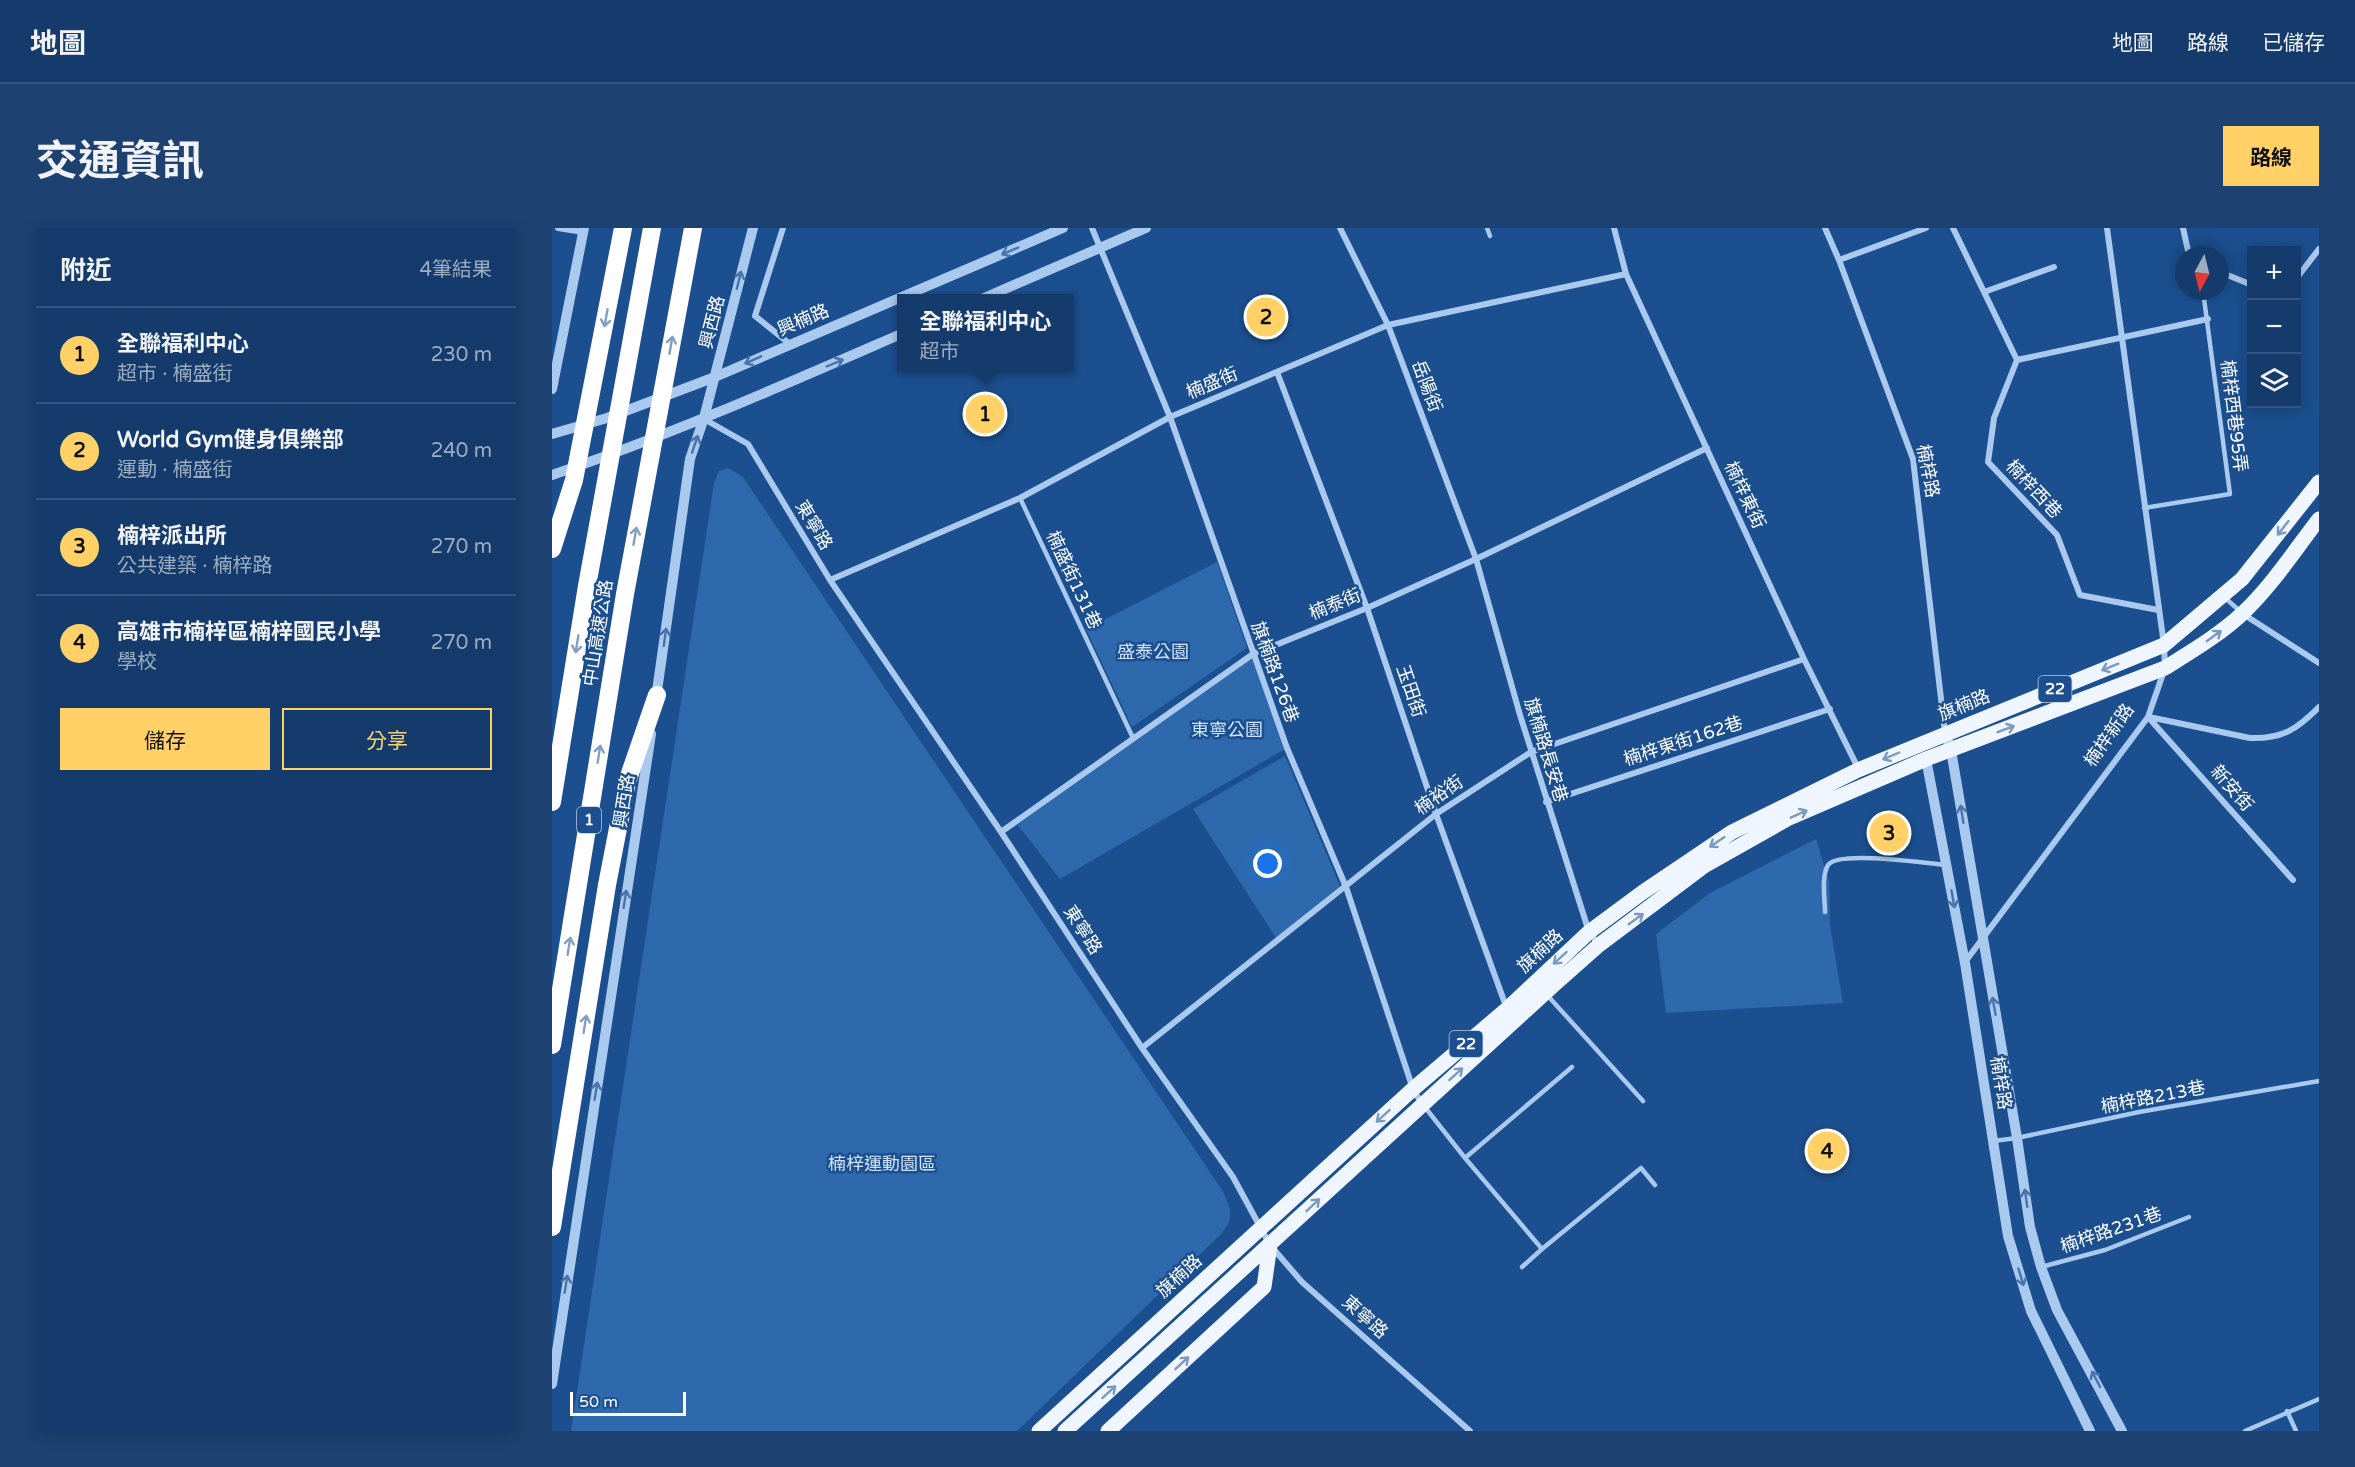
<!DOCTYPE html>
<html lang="zh-TW">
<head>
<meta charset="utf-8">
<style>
  :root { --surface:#143b6b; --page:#1d4271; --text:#f1f3f6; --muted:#9dadc1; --line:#33557e; --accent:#ffd166 }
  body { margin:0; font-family:"Varela Round","Noto Sans TC",sans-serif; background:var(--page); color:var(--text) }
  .controls { position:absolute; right:18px; top:18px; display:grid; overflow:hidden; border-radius:0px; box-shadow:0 3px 15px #0003 }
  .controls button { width:54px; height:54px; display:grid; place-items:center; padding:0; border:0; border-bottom:2px solid var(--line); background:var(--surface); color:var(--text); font:30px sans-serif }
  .compass { position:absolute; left:1623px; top:18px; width:54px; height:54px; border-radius:50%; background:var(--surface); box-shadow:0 3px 15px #0003; rotate:187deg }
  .scale { position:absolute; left:18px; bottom:15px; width:116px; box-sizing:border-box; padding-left:6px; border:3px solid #fff; border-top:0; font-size:16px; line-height:21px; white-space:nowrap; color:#fff; -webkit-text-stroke:4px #1b4f8f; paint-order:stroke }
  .you { position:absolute; left:716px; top:636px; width:21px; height:21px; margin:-15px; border:4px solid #fff; border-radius:50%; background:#1a73e8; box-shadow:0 0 0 9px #1a73e833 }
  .badge { display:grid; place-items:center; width:39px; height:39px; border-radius:50%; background:var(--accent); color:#111; font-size:20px; font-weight:700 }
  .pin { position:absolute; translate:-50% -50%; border:3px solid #fff; box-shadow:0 2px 6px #0006 }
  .popup { position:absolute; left:345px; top:66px; width:177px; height:78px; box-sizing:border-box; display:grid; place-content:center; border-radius:0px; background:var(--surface); filter:drop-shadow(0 2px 4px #0005); font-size:20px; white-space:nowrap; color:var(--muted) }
  .popup b { font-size:22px; color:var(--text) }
  .popup::after { content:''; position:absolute; left:50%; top:100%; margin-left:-12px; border:12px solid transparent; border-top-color:var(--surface) }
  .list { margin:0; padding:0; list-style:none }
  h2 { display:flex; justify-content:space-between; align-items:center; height:78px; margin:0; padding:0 24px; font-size:26px }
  h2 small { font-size:20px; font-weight:400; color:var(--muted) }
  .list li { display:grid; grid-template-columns:39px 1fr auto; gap:18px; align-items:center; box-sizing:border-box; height:96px; padding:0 24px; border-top:2px solid var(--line) }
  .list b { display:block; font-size:22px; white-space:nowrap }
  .list p { margin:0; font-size:20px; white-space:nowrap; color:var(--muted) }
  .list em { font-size:20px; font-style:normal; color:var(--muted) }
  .actions { display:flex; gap:12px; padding:18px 24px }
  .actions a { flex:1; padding:14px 0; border:2px solid var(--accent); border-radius:0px; text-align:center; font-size:21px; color:var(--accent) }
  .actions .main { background:var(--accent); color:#111 }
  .icon { flex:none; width:33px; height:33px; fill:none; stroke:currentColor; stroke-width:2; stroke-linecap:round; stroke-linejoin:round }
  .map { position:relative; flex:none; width:1767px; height:1203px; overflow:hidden; border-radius:0px }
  header { display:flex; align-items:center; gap:36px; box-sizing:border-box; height:84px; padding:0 30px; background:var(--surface); border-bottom:2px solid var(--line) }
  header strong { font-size:28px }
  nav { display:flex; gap:33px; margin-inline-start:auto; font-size:21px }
  .intro { display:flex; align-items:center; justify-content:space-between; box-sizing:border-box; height:144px; padding:0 36px }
  h1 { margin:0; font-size:42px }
  .button { padding:15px 27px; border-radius:0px; background:var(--accent); color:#111; font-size:21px; font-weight:700 }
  main { display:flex; gap:36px; padding:0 36px }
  aside { flex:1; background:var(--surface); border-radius:0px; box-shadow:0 3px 15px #0003 }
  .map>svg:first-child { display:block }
  .green { fill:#2e69ad }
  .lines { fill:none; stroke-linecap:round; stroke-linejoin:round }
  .service { stroke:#a9c9ee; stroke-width:4.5 }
  .minor { stroke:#a9c9ee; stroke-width:6 }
  .tertiary { stroke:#a9c9ee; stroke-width:10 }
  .primary { stroke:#f0f6ff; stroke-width:15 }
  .motorway { stroke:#fff; stroke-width:18 }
  .oneway { stroke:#4674ac }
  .oneway2 { stroke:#829ec1 }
  .oneway3 { stroke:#7b9ac1 }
  .labels { text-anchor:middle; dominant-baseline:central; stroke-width:5; stroke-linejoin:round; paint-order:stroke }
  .shield { fill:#1b4f8f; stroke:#bbcadd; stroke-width:1.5 }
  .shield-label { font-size:16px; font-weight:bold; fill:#fff }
  .street-label { font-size:18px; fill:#fff; stroke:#1b4f8f }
  .park-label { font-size:18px; fill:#cfe3fa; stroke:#1b4f8f }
</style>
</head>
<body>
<header>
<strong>地圖</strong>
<nav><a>地圖</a><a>路線</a><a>已儲存</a></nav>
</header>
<div class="intro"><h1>交通資訊</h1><a class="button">路線</a></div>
<main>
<aside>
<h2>附近<small>4筆結果</small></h2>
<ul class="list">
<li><span class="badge">1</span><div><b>全聯福利中心</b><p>超市 · 楠盛街</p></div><em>230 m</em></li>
<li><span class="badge">2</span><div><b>World Gym健身俱樂部</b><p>運動 · 楠盛街</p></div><em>240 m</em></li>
<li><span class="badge">3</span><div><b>楠梓派出所</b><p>公共建築 · 楠梓路</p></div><em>270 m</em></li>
<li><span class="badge">4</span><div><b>高雄市楠梓區楠梓國民小學</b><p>學校</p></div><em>270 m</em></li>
</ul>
<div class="actions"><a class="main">儲存</a><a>分享</a></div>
</aside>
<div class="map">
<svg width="1767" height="1203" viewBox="0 0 1767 1203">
  <rect width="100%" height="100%" fill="#1b4f8f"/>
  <path class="green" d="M176 240 191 249 670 962C680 982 683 990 668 1007L465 1203H19L162 255 167 243Z
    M665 334 695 420 580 499 534 401Z
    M701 426 735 520 508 651 465 596Z
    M733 528 788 658 724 710 641 581Z
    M1264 611 1277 653 1278 697 1291 775 1114 785 1104 706 1158 665Z"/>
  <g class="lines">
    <path class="service" d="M935 0 938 8
      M468 270 581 510
      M1592 280 1678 266 1651 63
      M1672 369 1689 384
      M1273 684C1273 671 1269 649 1276 637 1286 622 1374 635 1393 637
      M996 768 1091 873
      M872 878 913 930 990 1021 1089 940 1103 957
      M1441 913 1465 910 1587 884 1767 853
      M913 930 1020 839
      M970 1039 990 1021
      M1489 1039 1553 1022 1637 989
      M1735 1183 1744 1203
      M1693 1203 1767 1171"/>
    <path class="minor" d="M6 0 31 4
      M231 0 203 88 238 116
      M540 0 618 189 735 520 794 659 861 861 870 876
      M788 0 836 97 924 331 968 487 1037 704 1047 717
      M1062 0 1074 46 1252 431 1306 540
      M1273 0 1287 32 1361 231 1393 505
      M1401 0 1465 132 1442 190 1436 234 1505 307 1528 367 1606 382
      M1631 0 1637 27
      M1287 32 1374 0
      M1668 44 1700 57
      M1744 51 1767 21
      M1432 64 1502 39
      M1465 132 1656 91
      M725 144 815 380 884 586 955 781
      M152 191 196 216 278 352 449 604 590 820 681 949 718 1017 750 1054 918 1203
      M278 352 468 270 618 189 836 97 1074 46
      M1691 386 1767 435
      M1596 489 1741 652
      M1597 489 1698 510C1731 511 1745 501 1767 479
      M994 574 1278 481
      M449 604 701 426 815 380 924 331 1155 220
      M1413 734 1596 489 1613 440 1612 417 1555 0
      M590 820 884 586 979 524 1252 431"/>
    <path class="tertiary" d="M432 70 594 0
      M0 161 32 0
      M0 206 55 190 163 149 511 0
      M0 247C119 207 234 156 349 106
      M104 470 138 231 152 190 201 0
      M1393 505 1399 522 1465 910 1478 999 1489 1039 1505 1082 1570 1203
      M1377 528 1374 531 1413 735 1456 1008 1479 1083 1538 1203
      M0 1156 99 506"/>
    <path class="primary" d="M487 1203 861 861 955 781 1037 704 1091 664 1180 604 1306 542 1612 417 1690 351 1767 254
      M513 1203 1004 755 1047 717 1152 638 1237 590 1374 531 1613 440C1640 423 1669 406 1692 384 1721 356 1743 322 1767 291
      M556 1203 712 1059 718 1017"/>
    <path class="motorway" d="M0 321 22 252 71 0
      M0 574 35 358 100 0
      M0 817 73 366 141 0
      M0 999 55 657 75 554 105 467"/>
  </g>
  <defs><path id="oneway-shaft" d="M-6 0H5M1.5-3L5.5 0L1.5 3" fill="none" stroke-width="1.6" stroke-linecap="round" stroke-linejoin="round" transform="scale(1.5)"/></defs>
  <g class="oneway">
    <use href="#oneway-shaft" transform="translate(458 23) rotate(157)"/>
    <use href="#oneway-shaft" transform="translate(187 52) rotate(-76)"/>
    <use href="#oneway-shaft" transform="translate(201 132) rotate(156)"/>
    <use href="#oneway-shaft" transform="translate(283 135) rotate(-23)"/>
    <use href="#oneway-shaft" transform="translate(143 216) rotate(-71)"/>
    <use href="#oneway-shaft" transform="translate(113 409) rotate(-82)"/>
    <use href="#oneway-shaft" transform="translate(1410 586) rotate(-99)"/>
    <use href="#oneway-shaft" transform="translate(73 671) rotate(-81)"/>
    <use href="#oneway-shaft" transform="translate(1401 671) rotate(80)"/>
    <use href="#oneway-shaft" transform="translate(1442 778) rotate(-100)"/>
    <use href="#oneway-shaft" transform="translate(44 863) rotate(-81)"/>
    <use href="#oneway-shaft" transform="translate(1474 970) rotate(-98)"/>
    <use href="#oneway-shaft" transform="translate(1469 1049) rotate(73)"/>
    <use href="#oneway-shaft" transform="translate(14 1056) rotate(-81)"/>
    <use href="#oneway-shaft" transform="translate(1544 1151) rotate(-118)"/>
  </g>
  <g class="oneway2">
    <use href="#oneway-shaft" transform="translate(54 90) rotate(100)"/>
    <use href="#oneway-shaft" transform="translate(119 117) rotate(-80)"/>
    <use href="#oneway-shaft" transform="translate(83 308) rotate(-80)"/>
    <use href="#oneway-shaft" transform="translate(25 416) rotate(99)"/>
    <use href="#oneway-shaft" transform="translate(47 526) rotate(-81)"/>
    <use href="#oneway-shaft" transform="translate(17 718) rotate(-81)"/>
    <use href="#oneway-shaft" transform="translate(33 796) rotate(-81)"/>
  </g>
  <g class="oneway3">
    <use href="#oneway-shaft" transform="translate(1731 300) rotate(128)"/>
    <use href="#oneway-shaft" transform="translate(1662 408) rotate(-36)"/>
    <use href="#oneway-shaft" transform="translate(1558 439) rotate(158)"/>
    <use href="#oneway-shaft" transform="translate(1454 501) rotate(-21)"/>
    <use href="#oneway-shaft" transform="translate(1339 528) rotate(157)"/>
    <use href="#oneway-shaft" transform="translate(1247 586) rotate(-24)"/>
    <use href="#oneway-shaft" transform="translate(1165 614) rotate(146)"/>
    <use href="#oneway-shaft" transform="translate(1084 691) rotate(-36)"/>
    <use href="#oneway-shaft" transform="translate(1008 730) rotate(138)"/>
    <use href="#oneway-shaft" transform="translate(904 846) rotate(-42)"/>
    <use href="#oneway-shaft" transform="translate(831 888) rotate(138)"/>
    <use href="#oneway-shaft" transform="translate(761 977) rotate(-43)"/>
    <use href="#oneway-shaft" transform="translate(630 1135) rotate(-43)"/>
    <use href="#oneway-shaft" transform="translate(557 1164) rotate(-42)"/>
  </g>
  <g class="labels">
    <g class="shield">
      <rect x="1486.5" y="448" width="33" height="26" rx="4.5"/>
      <rect x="25" y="579" width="24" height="26" rx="4.5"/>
      <rect x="897.5" y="803" width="33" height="26" rx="4.5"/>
    </g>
    <g class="shield-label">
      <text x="1503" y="461">22</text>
      <text x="37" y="592">1</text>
      <text x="914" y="816">22</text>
    </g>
    <g class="street-label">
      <text transform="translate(251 92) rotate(-23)">興楠路</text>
      <text transform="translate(160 94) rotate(-76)">興西路</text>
      <text transform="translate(660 155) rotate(-23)">楠盛街</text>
      <text transform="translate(875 158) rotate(69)">岳陽街</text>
      <text transform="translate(1682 188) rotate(83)">楠梓西巷95弄</text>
      <text transform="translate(1376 243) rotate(79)">楠梓路</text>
      <text transform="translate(1482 261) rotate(47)">楠梓西巷</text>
      <text transform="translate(1193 267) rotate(65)">楠梓東街</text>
      <text transform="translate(262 297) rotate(59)">東寧路</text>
      <text transform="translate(522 352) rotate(65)">楠盛街131巷</text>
      <text transform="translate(783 376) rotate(-22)">楠泰街</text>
      <text transform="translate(46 405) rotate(-81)">中山高速公路</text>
      <text transform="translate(723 444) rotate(70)">旗楠路126巷</text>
      <text transform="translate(859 463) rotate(71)">玉田街</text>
      <text transform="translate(1412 477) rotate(-22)">旗楠路</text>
      <text transform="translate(1557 507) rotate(-55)">楠梓新路</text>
      <text transform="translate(1131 513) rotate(-18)">楠梓東街162巷</text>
      <text transform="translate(994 522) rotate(73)">旗楠路長安巷</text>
      <text transform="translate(1680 560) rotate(49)">新安街</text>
      <text transform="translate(887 567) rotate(-35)">楠裕街</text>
      <text transform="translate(72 573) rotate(-81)">興西路</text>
      <text transform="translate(531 702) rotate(57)">東寧路</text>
      <text transform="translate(988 723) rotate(-43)">旗楠路</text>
      <text transform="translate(1449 855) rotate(81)">楠梓路</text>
      <text transform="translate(1601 869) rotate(-11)">楠梓路213巷</text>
      <text transform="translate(1559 1002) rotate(-19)">楠梓路231巷</text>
      <text transform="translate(627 1048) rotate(-43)">旗楠路</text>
      <text transform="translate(813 1089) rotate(42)">東寧路</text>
    </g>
    <g class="park-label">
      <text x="601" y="424">盛泰公園</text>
      <text x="675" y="502">東寧公園</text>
      <text x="330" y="936">楠梓運動園區</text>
    </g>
  </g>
</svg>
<div class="controls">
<button>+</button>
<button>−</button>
<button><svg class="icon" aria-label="layers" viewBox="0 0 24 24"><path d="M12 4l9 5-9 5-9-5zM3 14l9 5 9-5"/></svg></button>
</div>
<svg class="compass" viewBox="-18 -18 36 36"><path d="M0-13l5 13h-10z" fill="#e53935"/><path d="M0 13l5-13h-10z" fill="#9dadc1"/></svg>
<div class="scale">50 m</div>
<div class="you"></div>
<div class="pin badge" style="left:433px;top:186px">1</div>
<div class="popup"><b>全聯福利中心</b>超市</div>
<div class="pin badge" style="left:714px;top:89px">2</div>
<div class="pin badge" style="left:1337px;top:605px">3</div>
<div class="pin badge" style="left:1275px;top:923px">4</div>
</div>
</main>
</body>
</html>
